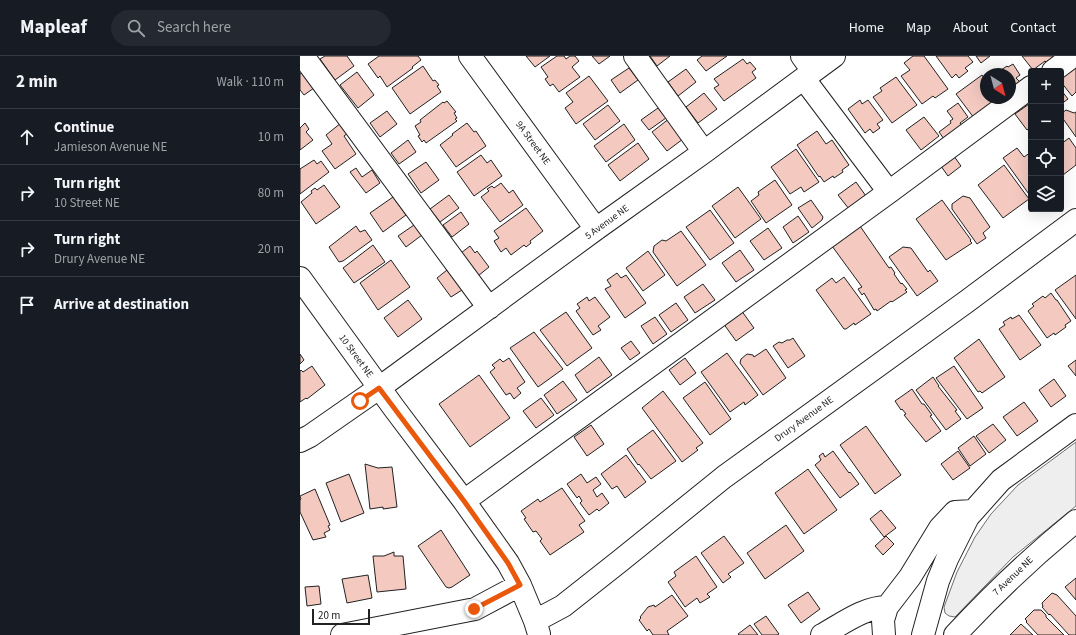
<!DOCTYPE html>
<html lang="en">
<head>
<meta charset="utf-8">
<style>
  :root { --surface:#171b24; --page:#242831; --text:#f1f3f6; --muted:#9ea1a6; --line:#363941 }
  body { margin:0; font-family:"Source Sans 3",sans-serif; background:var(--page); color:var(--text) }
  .controls { position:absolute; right:12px; top:12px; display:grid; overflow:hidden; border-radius:4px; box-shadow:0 4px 16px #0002 }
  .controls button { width:36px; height:36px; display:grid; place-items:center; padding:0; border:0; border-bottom:1px solid var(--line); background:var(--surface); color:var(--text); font:20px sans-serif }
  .compass { position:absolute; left:680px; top:12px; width:36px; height:36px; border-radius:50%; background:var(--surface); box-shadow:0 4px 16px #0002; rotate:144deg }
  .scale { position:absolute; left:12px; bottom:10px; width:58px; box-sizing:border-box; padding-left:4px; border:2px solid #222; border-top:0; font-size:11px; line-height:14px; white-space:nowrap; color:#222; -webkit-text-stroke:3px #fff; paint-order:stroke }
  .stop { position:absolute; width:12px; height:12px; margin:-9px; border:3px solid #ea580c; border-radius:50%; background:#fff }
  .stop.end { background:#ea580c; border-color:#fff; box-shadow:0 1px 4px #0008 }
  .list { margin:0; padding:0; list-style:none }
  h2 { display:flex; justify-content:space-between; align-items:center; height:52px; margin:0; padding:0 16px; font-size:17px }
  h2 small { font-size:13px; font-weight:400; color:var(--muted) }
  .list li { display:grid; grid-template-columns:26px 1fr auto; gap:12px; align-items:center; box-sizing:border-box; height:56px; padding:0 16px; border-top:1px solid var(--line) }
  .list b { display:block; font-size:15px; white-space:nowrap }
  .list p { margin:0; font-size:13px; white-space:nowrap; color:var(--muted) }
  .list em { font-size:13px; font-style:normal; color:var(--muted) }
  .icon { flex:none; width:22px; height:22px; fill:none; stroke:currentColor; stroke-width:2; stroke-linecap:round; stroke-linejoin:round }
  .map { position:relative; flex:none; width:776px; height:579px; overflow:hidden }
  header { display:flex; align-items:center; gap:24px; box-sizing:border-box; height:56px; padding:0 20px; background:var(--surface); border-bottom:1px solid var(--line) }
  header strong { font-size:19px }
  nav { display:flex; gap:22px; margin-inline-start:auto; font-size:14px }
  .search { width:280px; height:36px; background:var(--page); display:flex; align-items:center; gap:10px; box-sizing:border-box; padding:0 14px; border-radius:22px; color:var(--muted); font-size:15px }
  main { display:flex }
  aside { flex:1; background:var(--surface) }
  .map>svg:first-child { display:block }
  .green { fill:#eee; stroke:#6f6f6f }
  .building { fill:#f3c9c0; stroke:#222 }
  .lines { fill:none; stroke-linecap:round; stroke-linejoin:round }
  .minor-casing { stroke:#222; stroke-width:24 }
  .minor { stroke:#fff; stroke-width:22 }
  .route { stroke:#ea580c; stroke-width:5 }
  .labels { text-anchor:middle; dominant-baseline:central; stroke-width:3; stroke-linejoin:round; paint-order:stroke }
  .street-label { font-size:10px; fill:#222; stroke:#fff }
</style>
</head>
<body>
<header>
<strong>Mapleaf</strong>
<div class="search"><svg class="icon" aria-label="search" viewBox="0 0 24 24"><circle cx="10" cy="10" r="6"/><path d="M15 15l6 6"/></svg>Search here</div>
<nav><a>Home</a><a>Map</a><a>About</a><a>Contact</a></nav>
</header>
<main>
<aside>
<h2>2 min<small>Walk · 110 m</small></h2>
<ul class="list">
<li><svg class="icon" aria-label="ahead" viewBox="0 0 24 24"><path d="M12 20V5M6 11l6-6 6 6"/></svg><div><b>Continue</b><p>Jamieson Avenue NE</p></div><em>10 m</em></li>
<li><svg class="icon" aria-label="right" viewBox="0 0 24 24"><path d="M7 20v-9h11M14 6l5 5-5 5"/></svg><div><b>Turn right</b><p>10 Street NE</p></div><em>80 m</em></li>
<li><svg class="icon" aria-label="right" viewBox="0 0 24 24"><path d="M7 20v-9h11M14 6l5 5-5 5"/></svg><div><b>Turn right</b><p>Drury Avenue NE</p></div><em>20 m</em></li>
<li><svg class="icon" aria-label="arrive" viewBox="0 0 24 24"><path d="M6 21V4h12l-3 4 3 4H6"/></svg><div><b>Arrive at destination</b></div></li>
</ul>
</aside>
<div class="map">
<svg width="776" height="579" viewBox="0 0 776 579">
  <rect width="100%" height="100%" fill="#fff"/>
  <path class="green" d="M776 386V450L713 501 655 561 649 560 645 557 644 551 657 516 675 481 691 458 718 429Z"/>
  <path class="building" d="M25 0H47L54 10 35 24 20 3Z
    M79 0H118L121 4 112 11 113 12 87 31 80 20 78 22 68 8Z
    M226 0H250L235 11Z
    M257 0H264L266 3 270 0H275L279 5 272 11 280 21 259 36 253 28 250 30 245 23 248 21 241 11Z
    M292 0H310L299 8Z
    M350 0H370L357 10Z
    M402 0H427L406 15 397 4Z
    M613 0H624L648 33 635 42 633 40 622 48 601 20 610 14 604 7Z
    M636 0H668L673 6 665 12 668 15 659 22 656 18 652 22Z
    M676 0H690L681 7Z
    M722 0H755L746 6 745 5 733 14Z
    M443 3 447 8 450 6 456 13 452 16 456 22 424 45 414 32 419 29 414 23Z
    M713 8 720 19 716 22 721 27 710 35V18H695L707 10 708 11Z
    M123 10 133 25 135 24 139 29 137 30 141 36 110 58 92 32Z
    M774 10 776 12V36L772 40 761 26V21Z
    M329 12 338 24 320 37 311 24Z
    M386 13 396 26 378 40 368 26Z
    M3 16 14 32 4 39 0 34V18Z
    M57 16 74 39 58 52 40 29Z
    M682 19 686 25V42H699L674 62 656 38Z
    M289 20 308 45 276 68 265 52 273 46 266 37Z
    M596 21 617 49 592 67 573 41 582 35 580 32Z
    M761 34 768 43 761 48Z
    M404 37 417 53 398 67 386 51Z
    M560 44 562 48 568 44 583 64 577 68 580 72 573 77 570 73 565 77 548 53Z
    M147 45 156 56 154 57 157 62 155 63 157 65 126 87 124 84 122 86 118 80 120 79 115 70 121 66 120 64 143 46 144 47Z
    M658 47 668 61 660 67 662 70 644 83 639 76 651 67 650 65 653 63 647 55Z
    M729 48 731 50V71L727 74 715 58Z
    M308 49 320 65 295 84 283 68Z
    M358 52 366 62 349 74 341 64Z
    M766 54 774 57 776 56V81L761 60V58Z
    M87 55 97 68 80 81 70 67Z
    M624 61 639 80 621 94 606 74Z
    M370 62 383 83 367 95 352 76Z
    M5 67 9 73 6 76 13 84 0 94V72Z
    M41 67 48 77 44 80 56 98 35 113 22 95 32 88 26 79Z
    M167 67 174 76 176 75 186 90 156 111 140 89 153 79 152 78Z
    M324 68 335 84 306 106 294 90Z
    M517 75 526 88 532 84 549 109 542 114 543 116 534 122 533 120 524 126 520 120 519 121 497 89Z
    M769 82 776 92V109L763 119 761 116V88Z
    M108 84 116 96 99 108 91 97Z
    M338 87 349 103 320 125 308 109Z
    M717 92 724 101 731 96V141L703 102Z
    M496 93 519 126 504 136 501 131 490 138 471 111Z
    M651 96 661 110 648 120 638 106Z
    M181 99 187 107 191 104 202 120 174 140 157 116Z
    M14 104 17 108 21 105 29 116 0 138V113Z
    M126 106 139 124 121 137 108 118Z
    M704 109 729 143 703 162 678 129Z
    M56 112 62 121 72 114 80 127 66 137 50 116Z
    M475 124 492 149 466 167 451 145 459 139 458 136Z
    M556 126 566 140 549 153 538 139Z
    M201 127 209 137 213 134 223 149 200 166 181 141 189 135 187 133 192 130 194 132Z
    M24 129 40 151 16 168 1 146 12 137 11 135 15 132 17 134Z
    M438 131 461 163 435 182 412 150Z
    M149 139 159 152 140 166 130 153Z
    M663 140 670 142 690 171 683 177 686 182 677 188 652 153V148Z
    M93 141 106 159 83 176 70 157Z
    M511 144 523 161 522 164 512 172 498 152Z
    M642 144 671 184 670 185 672 187 646 204 616 163Z
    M226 152 243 175 230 185 231 187 226 191 224 189 211 199 206 192 201 196 194 185 199 182 194 175Z
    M410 154 434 187 410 204 386 171Z
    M161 156 169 168 152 181 143 169Z
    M498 160 509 176 493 187 483 171Z
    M114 169 122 179 106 191 98 180Z
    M56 170 60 176 65 174 72 184 43 205 39 206 29 191Z
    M560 170 589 212 591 211 595 217 594 218 601 228 602 227 607 233 605 234 607 236 592 246 591 245 577 255 576 253 574 254 564 237 562 239 558 233 562 231 532 190Z
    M468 172 482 192 464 204 450 185Z
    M381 175 406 209 377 230 353 196 354 190 362 184 366 185Z
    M73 189 85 206 54 227 43 212Z
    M170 190 175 197 177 195 189 211 178 220 161 197Z
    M603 191 611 192 628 216 630 214 638 225 617 240 589 201Z
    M440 194 454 214 436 226 422 207Z
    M348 195 365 219 343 235 326 212Z
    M91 204 110 231 78 254 60 227Z
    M147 214 162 234 151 241 137 222Z
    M317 217 321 222 326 219 346 247 325 262 305 233 311 230 307 224Z
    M776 219V263L755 234Z
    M544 221 571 258 555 269 554 267 546 273H544L516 234 532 222 536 227Z
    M403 228 415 244 395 257 384 241Z
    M751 237 756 244H757L771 265 765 269 766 271 755 279 754 277 747 282 728 255 734 250 732 248 743 240 745 242Z
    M287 241 289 245 295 241 310 261 298 270 301 274 293 279 276 255 280 252 277 248Z
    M108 244 122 263 98 281 84 262Z
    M376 247 388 264 371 276 359 259Z
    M441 254 454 272 436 285 423 267Z
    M266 256 292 292 267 310 240 274Z
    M719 259 741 289 720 304 699 273 705 269 703 266 711 261 712 263Z
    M355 261 367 278 353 288 341 270Z
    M234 276 263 313 238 331 210 292Z
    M493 282 505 300 488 312 473 290 479 286 482 287 487 284H490Z
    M679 283 705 321 682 337 680 335 678 336 654 302Z
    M331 285 340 297 330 304 321 292Z
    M466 293 486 322 463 339 440 307 441 303 447 298 453 299 454 301Z
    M427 297 458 339 445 349 444 346 430 356 401 316Z
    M0 298 4 304 0 308Z
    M299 301 312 319 287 337 275 319Z
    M209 302 225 326 217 332 221 337 214 343 210 337 206 339 190 316 195 312 192 309 200 303 203 306Z
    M385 302 396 317 380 329 369 314Z
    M776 304V320L768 310Z
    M12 310 25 329 7 343 6 342 0 346V315L1 314 3 316Z
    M654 310 683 352 667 363 636 322Z
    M179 319 210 362 170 391 139 348Z
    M633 321 639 330H638L657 354 655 355 661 363 646 374 616 334Z
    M754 323 766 340 751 351 739 334Z
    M263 325 277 344 257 358 244 339Z
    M405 326 431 363 410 379 383 342Z
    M612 333 622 348H624L632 359 630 360 641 375 626 386 604 359 606 358 602 353 601 354 595 345Z
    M363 335 403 387 396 392 398 394 382 406 342 352Z
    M241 342 254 359 236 372 223 355Z
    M724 346 738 365 717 380 703 361Z
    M693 368 706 384 689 397 676 380Z
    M291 369 304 388 287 400 274 381Z
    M566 370 601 419 575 438 540 389Z
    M353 374 376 405 351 423 339 408 338 409 327 393Z
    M674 380 686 398 670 410 658 392Z
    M533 395 549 417 550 416 559 428 540 442 515 409 521 404 519 400 523 397 525 401Z
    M658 395 670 412 653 424 641 408Z
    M326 399 346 426 325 442 317 430 312 433 301 418Z
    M65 408 78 412 92 411 97 451 83 453V451L70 453Z
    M508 413 537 454 504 478 475 437Z
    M49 418 64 457 41 466 26 427Z
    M281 418 287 427 296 421 301 428 293 434 297 441 302 437 309 447 299 455 297 453 289 459 280 447 282 445 279 440 277 442 267 428Z
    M262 432 285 465 279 469 284 476 250 499 240 485 242 483 236 475 233 476 224 463 226 462 221 455 238 443 240 446Z
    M15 433 30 469 28 470 30 474 24 477 26 481 13 484 0 456V444L1 443 0 440Z
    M581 454 596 472 584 481 570 463Z
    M486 469 504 495 465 523 447 497Z
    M141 474 170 519 152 531 149 532 146 531 118 490Z
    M424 480 444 507 428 518 431 521 423 527 401 497Z
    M586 480 594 488 583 499 575 490Z
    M94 496V500H103L106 533 77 536 73 500H84Z
    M396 500 417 531 407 538 410 541 400 547 397 542 385 551 368 526 376 520 374 516Z
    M68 519 72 542 47 547 42 523Z
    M776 522V544L765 531Z
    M19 530 21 548 7 550 5 531Z
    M508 536 520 553 501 567 488 549Z
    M752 537 757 539 776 560V579H769L750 558 749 559 742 551H743L742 547Z
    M372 539 388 560 367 575 369 579H353L349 573 347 575 339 564 341 562 340 561 348 551 354 549 355 551Z
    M734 554H741L746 559V561L764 579H738L726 566 727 565 725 563Z
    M466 560 479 578 477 579H462L454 568Z
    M721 568 733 579H710Z
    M450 569 458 579H439L438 578Z"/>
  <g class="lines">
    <defs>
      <path id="minor" d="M3 0 189 252
        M170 0 296 173
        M335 0 404 96
        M502 0 513 15
        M753 15 773 0
        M504 23 589 136
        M0 222 94 352 164 445 208 507 220 529 235 565 239 578
        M0 385 10 380 79 332 296 173 404 96 534 0
        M164 445 589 136 731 31
        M235 565 263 550 320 505 424 421 666 246 776 164
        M42 579 175 553 220 529
        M522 579C542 568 564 551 587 551
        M584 579 583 564 587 551 610 521 640 472 655 456 673 455
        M623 579 638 525 647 503 668 461 701 424 776 369
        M655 579C693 538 733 500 776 465"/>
    </defs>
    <use href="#minor" class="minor-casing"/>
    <use href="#minor" class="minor"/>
  </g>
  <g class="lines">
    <path class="route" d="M60 345 79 332 164 445 208 507 220 529 174 553"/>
  </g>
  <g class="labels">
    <g class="street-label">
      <text transform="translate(233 87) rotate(54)">9A Street NE</text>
      <text transform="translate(307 166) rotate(-36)">5 Avenue NE</text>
      <text transform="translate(56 300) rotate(54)">10 Street NE</text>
      <text transform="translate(504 363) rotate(-36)">Drury Avenue NE</text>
      <text transform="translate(713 520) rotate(-44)">7 Avenue NE</text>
    </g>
  </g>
</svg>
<div class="controls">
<button>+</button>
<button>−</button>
<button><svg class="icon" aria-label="locate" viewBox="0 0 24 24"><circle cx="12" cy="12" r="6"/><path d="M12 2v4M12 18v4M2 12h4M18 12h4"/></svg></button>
<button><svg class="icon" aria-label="layers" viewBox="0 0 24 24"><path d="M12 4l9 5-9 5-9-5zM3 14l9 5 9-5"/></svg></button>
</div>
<svg class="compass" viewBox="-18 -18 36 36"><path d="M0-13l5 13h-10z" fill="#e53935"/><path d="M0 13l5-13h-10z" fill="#9ea1a6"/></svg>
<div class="scale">20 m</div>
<div class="stop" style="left:60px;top:345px"></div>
<div class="stop end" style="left:174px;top:553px"></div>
</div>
</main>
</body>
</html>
